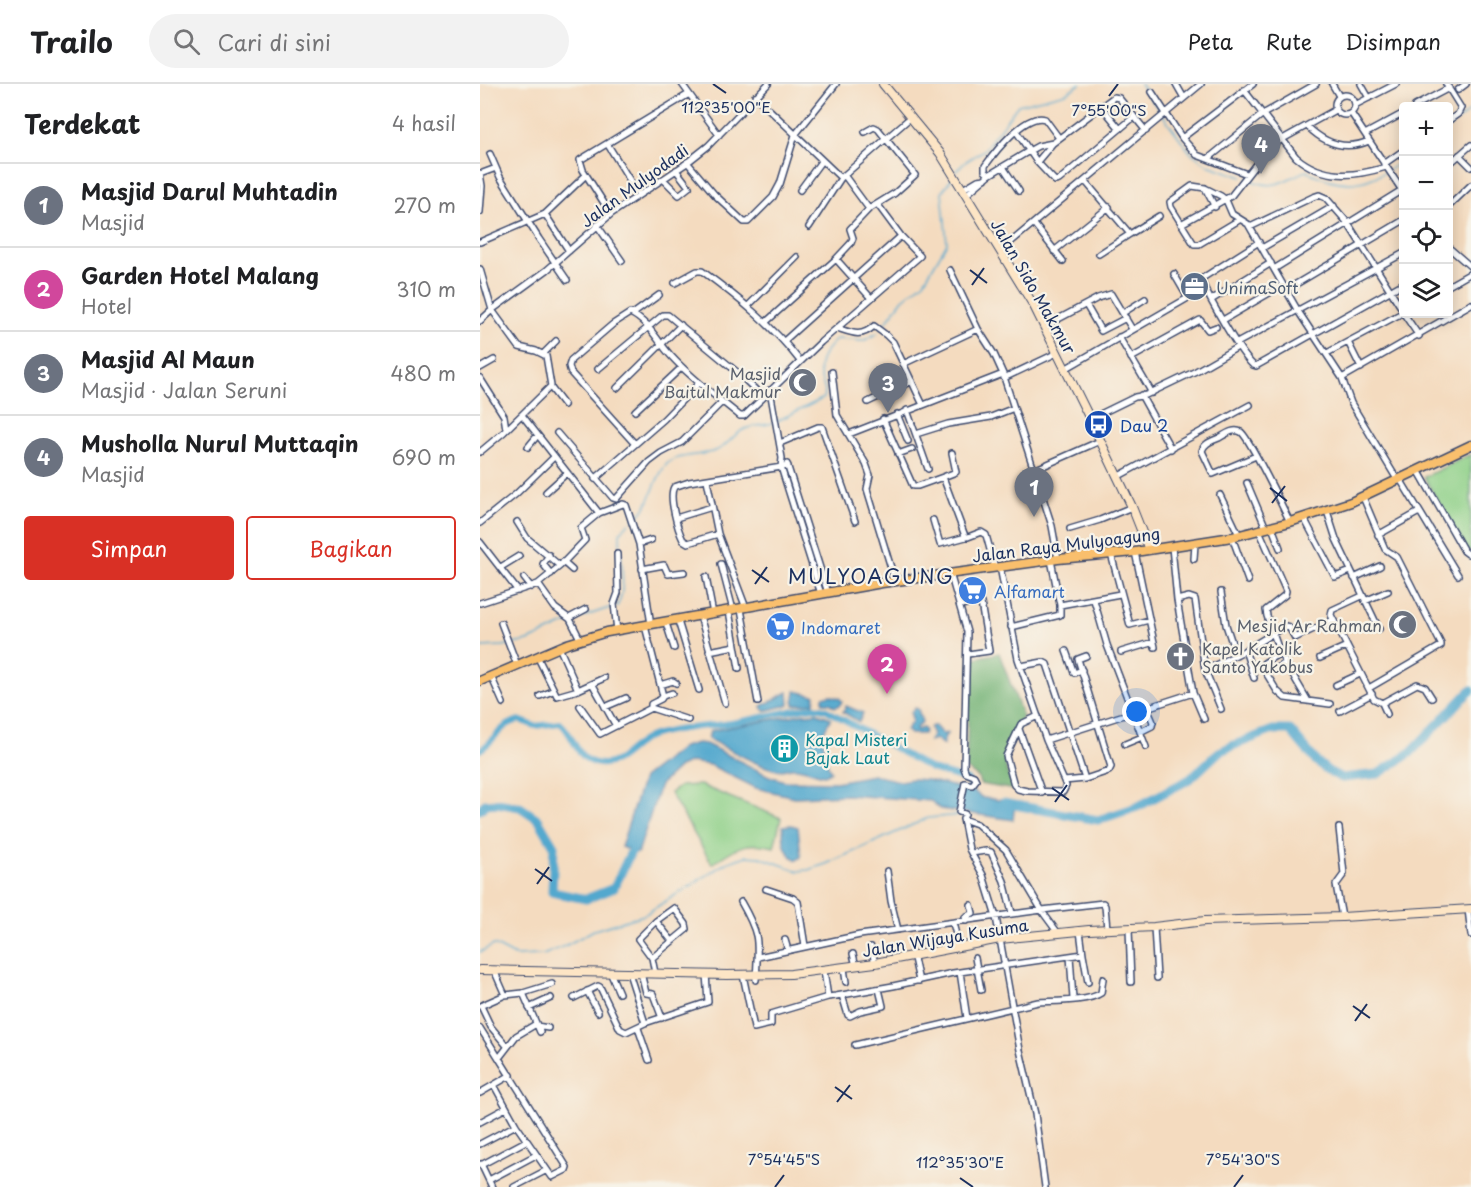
<!DOCTYPE html>
<html lang="id">
<head>
<meta charset="utf-8">
<style>
  :root { --surface:#fff; --page:#f2f2f2; --text:#202124; --muted:#757577; --line:#e0e0e0; --accent:#d93025 }
  body { margin:0; font-family:"Playpen Sans",sans-serif; background:var(--page); color:var(--text) }
  .controls { position:absolute; right:18px; top:18px; display:grid; overflow:hidden; border-radius:6px; box-shadow:0 3px 15px #0003 }
  .controls button { width:54px; height:54px; display:grid; place-items:center; padding:0; border:0; border-bottom:2px solid var(--line); background:var(--surface); color:var(--text); font:30px sans-serif }
  .you { position:absolute; left:657px; top:628px; width:21px; height:21px; margin:-15px; border:4px solid #fff; border-radius:50%; background:#1a73e8; box-shadow:0 0 0 9px #1a73e833 }
  .badge { display:grid; place-items:center; width:39px; height:39px; border-radius:50%; background:var(--accent); color:#fff; font-size:20px; font-weight:700 }
  .pin { position:absolute; translate:-50% -50px; filter:drop-shadow(0 2px 3px #0008) }
  .pin::after { content:''; position:absolute; top:32px; width:21px; height:18px; background:inherit; clip-path:polygon(0 0,100% 0,50% 100%) }
  .list { margin:0; padding:0; list-style:none }
  h2 { display:flex; justify-content:space-between; align-items:center; height:78px; margin:0; padding:0 24px; font-size:26px }
  h2 small { font-size:20px; font-weight:400; color:var(--muted) }
  .list li { display:grid; grid-template-columns:39px 1fr auto; gap:18px; align-items:center; box-sizing:border-box; height:84px; padding:0 24px; border-top:2px solid var(--line) }
  .list b { display:block; font-size:22px; white-space:nowrap }
  .list p { margin:0; font-size:20px; white-space:nowrap; color:var(--muted) }
  .list em { font-size:20px; font-style:normal; color:var(--muted) }
  .actions { display:flex; gap:12px; padding:18px 24px }
  .actions a { flex:1; padding:14px 0; border:2px solid var(--accent); border-radius:6px; text-align:center; font-size:21px; color:var(--accent) }
  .actions .main { background:var(--accent); color:#fff }
  .icon { flex:none; width:33px; height:33px; fill:none; stroke:currentColor; stroke-width:2; stroke-linecap:round; stroke-linejoin:round }
  .map { position:relative; flex:none; width:991px; height:1103px; overflow:hidden }
  header { display:flex; align-items:center; gap:36px; box-sizing:border-box; height:84px; padding:0 30px; background:var(--surface); border-bottom:2px solid var(--line) }
  header strong { font-size:28px }
  nav { display:flex; gap:33px; margin-inline-start:auto; font-size:21px }
  .search { width:420px; height:54px; background:var(--page); display:flex; align-items:center; gap:15px; box-sizing:border-box; padding:0 21px; border-radius:33px; color:var(--muted); font-size:22px }
  main { display:flex }
  aside { flex:1; background:var(--surface) }
  .map>svg:first-child { display:block }
  .green { fill:#8ed088; stroke:#548073; stroke-width:1.5 }
  .forest { fill:#72b274; stroke:#467069; stroke-width:1.5 }
  .water { fill:#52a8ce; stroke:#366c96; stroke-width:1.5 }
  .lines { fill:none; stroke-linecap:round; stroke-linejoin:round }
  .stream { stroke:#52a8ce; stroke-width:1.5 }
  .canal { stroke:#52a8ce; stroke-width:6 }
  .river { stroke:#52a8ce; stroke-width:9 }
  .minor-casing { stroke:#3c496d; stroke-width:8 }
  .secondary-casing { stroke:#3c496d; stroke-width:10 }
  .primary-casing { stroke:#3c496d; stroke-width:11 }
  .minor { stroke:#fff; stroke-width:5 }
  .secondary { stroke:#fde5c5; stroke-width:8 }
  .primary { stroke:#f9bf6d; stroke-width:8 }
  .ticks { fill:none; stroke:#1b2f5e; stroke-width:2 }
  .labels { text-anchor:middle; dominant-baseline:central; stroke-width:4.5; stroke-linejoin:round; paint-order:stroke }
  .street-label { font-size:16px; fill:#1b2f5e; stroke:#f7f3e8 }
  .service-label { font-size:16px; fill:#4e5e75; stroke:#f7f3e8; text-anchor:start }
  .worship-label { font-size:16px; fill:#5b616d; stroke:#f7f3e8; text-anchor:end }
  .transit-label { font-size:16px; fill:#164399; stroke:#f7f3e8; text-anchor:start }
  .shop-label { font-size:16px; fill:#366cbe; stroke:#f7f3e8; text-anchor:start }
  .culture-label { font-size:16px; fill:#0d838f; stroke:#f7f3e8; text-anchor:start }
  .quarter-label { font-size:20px; letter-spacing:1.5px; fill:#1b2f5e; stroke:#f7f3e8 }
  .ticks-label { font-size:15px; text-anchor:middle; fill:#1b2f5e; stroke:#f7f3e8; stroke-width:4.5; stroke-linejoin:round; paint-order:stroke }
</style>
</head>
<body>
<header>
<strong>Trailo</strong>
<div class="search"><svg class="icon" aria-label="search" viewBox="0 0 24 24"><circle cx="10" cy="10" r="6"/><path d="M15 15l6 6"/></svg>Cari di sini</div>
<nav><a>Peta</a><a>Rute</a><a>Disimpan</a></nav>
</header>
<main>
<aside>
<h2>Terdekat<small>4 hasil</small></h2>
<ul class="list">
<li><span class="badge" style="background:#6b7280">1</span><div><b>Masjid Darul Muhtadin</b><p>Masjid</p></div><em>270 m</em></li>
<li><span class="badge" style="background:#d1479c">2</span><div><b>Garden Hotel Malang</b><p>Hotel</p></div><em>310 m</em></li>
<li><span class="badge" style="background:#6b7280">3</span><div><b>Masjid Al Maun</b><p>Masjid · Jalan Seruni</p></div><em>480 m</em></li>
<li><span class="badge" style="background:#6b7280">4</span><div><b>Musholla Nurul Muttaqin</b><p>Masjid</p></div><em>690 m</em></li>
</ul>
<div class="actions"><a class="main">Simpan</a><a>Bagikan</a></div>
</aside>
<div class="map">
<svg width="991" height="1103" viewBox="0 0 991 1103">
  <rect width="100%" height="100%" fill="#f7f3e8"/>
  <filter id="ink" filterUnits="userSpaceOnUse"><feTurbulence type="fractalNoise" baseFrequency=".0167" numOctaves="2"/><feDisplacementMap in="SourceGraphic" scale="12" xChannelSelector="R" yChannelSelector="G"/><feConvolveMatrix kernelMatrix="1 2 1 2 8 2 1 2 1" color-interpolation-filters="sRGB"/></filter>
  <filter id="wash" filterUnits="userSpaceOnUse"><feTurbulence type="fractalNoise" baseFrequency=".008" numOctaves="4" result="noise"/><feDisplacementMap in="SourceGraphic" scale="24" xChannelSelector="R" yChannelSelector="G"/><feGaussianBlur stdDeviation="1.35" result="paint"/><feColorMatrix in="noise" values="0 0 0 0 0 0 0 0 0 0 0 0 0 0 0 0 0 1.4 0 .05"/><feComposite in="paint" operator="in"/></filter>
  <g filter="url(#wash)">
    <rect width="100%" height="100%" fill="#f4dbbf"/>
    <path class="green" d="M991 370V467L987 468 944 393Z
      M220 701 301 734 294 763C264 756 255 764 232 780L190 709 200 702Z"/>
    <path class="forest" d="M519 569 543 633C527 662 517 675 535 706L500 700 498 693 486 685 490 575Z"/>
    <path class="water" d="M315 607 335 611 334 619 314 621Z
      M308 608 309 621 284 627 282 622Z
      M350 611 359 614 362 617 360 621 355 623 350 619H343V613Z
      M366 622 383 629 379 638 363 628Z
      M435 624 438 625 442 638 436 644 437 646 443 644 445 647 443 650H430L426 646 432 638 431 628Z
      M337 629 351 634 342 651 348 682 351 687 345 691C336 690 327 685 317 684 311 683 305 686 299 686 280 684 246 663 228 655L230 647 322 630Z
      M452 642H455L462 650 469 649 465 652 463 661 456 655 449 657 453 650 450 644Z
      M217 659 226 660 289 692 305 697 356 698 393 691 420 697 432 695 447 696 493 707 503 714 535 718 533 736 460 725 451 717 367 711 314 713 276 704 230 681 211 678 199 683 180 701 158 769 141 763 163 694 203 663Z
      M311 741 318 743 321 773 317 776C304 770 303 756 303 742Z"/>
    <g class="lines">
      <path class="stream" d="M660 0 710 68 728 81 762 93
        M968 44 991 26
        M476 87 485 78 504 66 538 21 586 9 600 0
        M767 95C797 107 799 98 826 87 868 107 887 101 924 76
        M401 245 423 215 444 198 467 159 462 108 472 94
        M297 337 344 314C347 303 341 300 340 290 337 276 347 264 357 255L383 257 398 249
        M153 436C173 423 171 399 186 381 194 370 222 372 235 367 247 363 253 350 265 345 273 341 284 342 292 339
        M137 522C148 507 139 468 140 449L149 439
        M94 536 132 523
        M0 563 23 562 48 557 90 538
        M0 868 14 861 35 872 63 871 85 862 114 846 164 831 246 779 266 772 280 773 318 787 328 786 346 780 448 734 481 731"/>
      <path class="canal" d="M0 666C18 655 16 643 39 636L55 642 80 639C94 650 95 674 115 679 140 686 151 659 171 652 199 643 228 643 257 638 283 634 308 626 334 623L345 625 451 685 488 696 490 699 488 713"/>
      <path class="river" d="M523 719 618 736 657 723 710 695 739 668 752 662 793 646H810L836 677 848 687 862 694 898 690 930 669 991 606
        M0 726 5 720 17 719 40 723 58 735 74 762 72 808 106 815 134 804 156 757"/>
    </g>
  </g>
  <g filter="url(#ink)">
    <g class="lines">
      <defs>
        <path id="minor" d="M202 0 239 51
          M696 0 704 14
          M852 0 859 12
          M881 0 889 14
          M966 0 981 24 978 30 968 37
          M764 6 816 73C843 96 874 93 906 83
          M978 6 986 0
          M672 8 702 54 717 71 767 90
          M855 21a10 10 0 1 1 20 0a10 10 0 1 1-20 0Z
          M275 12 361 94
          M875 21 916 0
          M935 22 969 4
          M622 23 640 45
          M871 29 923 108
          M827 42C844 59 865 67 889 57
          M536 47 557 78 575 97 579 96 654 33
          M885 50 924 29
          M702 54 773 0
          M128 61 159 111
          M10 70 20 93 59 155 87 196
          M979 71 991 83
          M729 74 783 30 836 0
          M207 78 235 111 264 138H268L293 113 300 100 315 51 356 0
          M557 78 573 59
          M904 80 924 66
          M968 81 991 61
          M523 83 539 107
          M0 89 2 102 0 128
          M0 90 16 84
          M364 91 389 125
          M509 91 505 87V82C515 68 545 29 565 35L579 54
          M183 95 199 111 209 103 196 86
          M605 97 650 150 619 170
          M725 104 735 123
          M483 105 498 96 505 95
          M320 106 342 76
          M486 111 509 91 549 67 558 62 573 59 634 13 639 14 666 47
          M968 123 991 101
          M65 130 106 91
          M131 130 103 86 100 76 209 10
          M759 136 719 160H714L691 123 690 118 712 102 725 104 741 112 746 116 752 130 768 140 818 227 862 294 871 319 918 397
          M554 140 583 177
          M701 140 751 112 790 62 855 26
          M117 141 142 177
          M329 143 361 94 431 33
          M770 143 833 113 839 111 846 114 867 138 924 228
          M650 150 679 132
          M0 158 65 130 89 167
          M779 158 721 195C726 210 761 271 773 281L776 282 924 199
          M968 163 991 183
          M782 164 854 122
          M520 167 721 0
          M574 167 629 123
          M356 175 371 159 373 154 370 145 389 125 415 109 435 91 398 45 394 43 385 48
          M0 185 12 226 39 263 56 267 66 272 71 302 24 348 0 368
          M794 185 922 106
          M470 186 498 245 514 270 523 290 572 442 578 475
          M694 190 708 214
          M195 199 217 187H222C259 214 292 241 320 277
          M968 202 991 189
          M806 206 924 136
          M731 216 791 179
          M606 221 621 247 646 234
          M268 222 317 173
          M643 229 665 215
          M153 230 179 211
          M924 230 939 252
          M743 236 803 201
          M0 237 12 226 67 186 131 130 204 81 228 62 288 0
          M286 238 356 175 390 213
          M565 242 618 214 631 210 652 245
          M357 244C372 249 381 254 394 242L406 251 413 258 443 321
          M639 253 672 309
          M304 257 421 152
          M868 258 881 284
          M757 259 924 169
          M847 269 924 228
          M63 270 76 257
          M651 274 720 236 728 246 736 243
          M423 280 498 245
          M0 284 14 276
          M118 285 183 231H188L257 288 283 313
          M585 285 720 207
          M352 288 357 331 386 380 390 391 387 405 415 497
          M0 294 24 332 26 345
          M524 294 577 269
          M862 294 991 220
          M71 304 84 321
          M137 304 201 241
          M290 306 302 374 301 383 341 510
          M661 311 691 365
          M388 318 432 297
          M427 326 448 385
          M155 327 202 283
          M417 330 428 357
          M403 335 433 402H438L463 393 485 452 488 453 501 448 506 451 515 484
          M610 335 655 313 666 311 716 287 756 264
          M77 349 133 414 136 415 169 378 181 369 202 358 242 318
          M369 350 523 290
          M436 350 468 340 511 333 534 324
          M300 359 338 343H342L375 437
          M155 360 91 289 89 282 91 276 133 240 150 229C169 238 178 258 192 273 212 295 237 313 260 332H264L341 258 440 172 421 152 398 121
          M48 363 57 352
          M418 370 432 365
          M776 372 733 390 722 367C724 359 732 357 739 354 746 350 754 344 761 348 769 353 803 424 810 438
          M307 380 348 509
          M554 386 620 357
          M938 386 984 467 988 470 991 469
          M463 393 476 388 472 369
          M637 393 770 321
          M115 395 184 335 219 299
          M920 395 978 491
          M227 396 238 450 266 524
          M767 399 786 444
          M66 408 87 389
          M740 411 759 451
          M883 413 905 465 917 473 961 560V562L889 604
          M847 427 856 455 899 545
          M119 429 143 420 146 421 159 460 171 541
          M196 434 232 423
          M824 434 855 493 871 487
          M453 436 460 460 486 453
          M37 438 47 454 80 482
          M0 439 36 410 74 373
          M792 443 800 464
          M590 445 620 436 652 423
          M779 446 806 507 805 511 786 526 787 532 800 569 828 617
          M238 450 208 459 203 456C198 446 188 413 194 403L209 398 308 382
          M898 451 939 428
          M752 453 768 497
          M0 458 38 507
          M159 460 171 456
          M692 463 697 516 709 513 715 515 725 586 741 625
          M655 468 675 563
          M137 470 138 509 134 520 137 547
          M631 470 650 541 669 536
          M69 471 63 480 71 490
          M714 475 715 460
          M571 476 580 521 640 510
          M83 478 92 486
          M241 480 253 526
          M21 483 39 472
          M520 483 538 575 566 656 584 697 586 702 583 708 547 707 538 705 534 701 526 672 541 640 558 632
          M162 485 184 481 188 490 204 488
          M470 489 487 548 484 684 486 689 494 692 496 696 492 701 485 699 479 728 485 730 483 735 489 765 503 791 516 833 540 966 555 1030 565 1103
          M226 493 233 530
          M44 494 51 503
          M874 494 900 482
          M58 500 75 524 90 535 100 555
          M741 508 746 541 756 571
          M882 512 852 526 851 531 894 615 902 619 907 630
          M614 516 627 561 666 663
          M697 516 713 609 724 635
          M885 517 908 507
          M0 519 58 500 80 482 105 456 101 444 119 429 42 331
          M480 521 498 518 501 519 509 567 488 570
          M261 525 278 618
          M249 527 259 584
          M220 532 245 619
          M89 534 106 525
          M198 537 219 606
          M21 539 37 581
          M186 539 194 564
          M165 542 183 612 181 615 171 620V624
          M531 543 580 531V521
          M79 563 98 606
          M765 566 774 594
          M229 567 255 562
          M586 567 594 589 602 586
          M641 568 674 558
          M800 569 784 579 786 589 806 579
          M57 572 77 612 98 606 124 594
          M840 574 867 562
          M541 582 563 578 567 580 605 695
          M725 586 764 567 805 542 809 543 815 554 853 536
          M786 589 797 607 805 614 850 620
          M11 592 23 619
          M113 601 136 642
          M180 601 193 597 196 599
          M856 601 880 590
          M60 612 73 607
          M183 612 192 609
          M902 619 937 600 945 603 952 614
          M100 622 120 650 171 624 208 636
          M125 623 146 614
          M860 627 892 610
          M539 645 562 709
          M660 648 672 642 673 638 667 624
          M566 656 713 609
          M645 660 662 653
          M584 697 605 695 629 687 631 683 598 575 606 572
          M483 735 497 740 526 766 564 830 578 849
          M859 744 864 790 856 801 862 833
          M491 769 506 767 511 768 524 797 532 829
          M407 787 411 817 418 846
          M286 805 313 814 318 818 325 862
          M261 818C281 853 278 857 276 896
          M988 825 991 851
          M176 837 192 857
          M486 837 485 833 493 829 491 821
          M473 839 479 862
          M674 843 677 894
          M649 845 651 898
          M305 856 308 866
          M391 863 395 879
          M373 870 376 882
          M433 870 439 897
          M603 870 608 898
          M590 872 593 915
          M278 873 380 851 562 826 623 819 625 822 627 845
          M172 874 207 845 206 840 194 824 176 837 158 855 172 874 175 889
          M495 874 501 906
          M364 884 366 898
          M344 887 348 913 356 912 413 902 473 889 603 870 600 847
          M130 888 139 909
          M480 888 487 934
          M149 889 165 939
          M161 889 166 909 173 910 182 934
          M263 891 274 944 291 940V930L348 913
          M107 907 118 928
          M43 909 72 900
          M25 911 43 909 60 948
          M362 911 368 931 370 932 380 927 403 922 399 905
          M94 914 118 902 120 903 140 945 146 948 165 939 228 918 226 890
          M0 922 25 911 14 886
          M1 922 11 943 27 962
          M49 924 71 914
          M57 942 68 944
          M0 944 87 1083 86 1086 72 1093 36 1041 14 1001
          M158 944 169 976
          M375 961 558 918C575 917 608 918 621 909L623 895
          M19 974 36 952 56 940
          M0 1009 31 991
          M0 1038 26 1024
          M0 1060 36 1041
          M1 1080 12 1103
          M1 1081 46 1057
          M9 1096 56 1071
          M34 1103 67 1086"/>
        <path id="secondary" d="M403 0 460 69 554 222 610 335 652 423 669 466
          M0 886 247 891 311 890 395 879 520 855 609 846 674 843 725 837 862 833 991 825"/>
        <path id="primary" d="M0 597 87 560 127 548 402 499 578 475 655 468 752 453 810 438 871 418 991 361"/>
      </defs>
      <use href="#minor" class="minor-casing"/>
      <use href="#secondary" class="secondary-casing"/>
      <use href="#primary" class="primary-casing"/>
      <use href="#minor" class="minor"/>
      <use href="#secondary" class="secondary"/>
      <use href="#primary" class="primary"/>
    </g>
  </g>
  <path class="ticks" d="M233 0 246 9M629 12 638 0M490 186 507 199M492 201 504 184M790 404 807 417M792 419 805 402M272 486 289 498M275 500 287 483M572 704 589 716M575 718 587 701M55 785 72 797M57 800 69 783M873 922 890 934M875 937 887 920M355 1003 372 1015M357 1018 370 1001M480 1094 493 1103M295 1103 304 1091M754 1103 763 1091"/>
  <defs>
    <symbol id="office-disc" viewBox="-11 -11 22 22"><circle r="9.5" fill="#5c6f8a" stroke="#f7f3e8"/><path d="M-6-3h4V-5.5h4V-3h4V5H-6ZM-1-4.5V-3h2v-1.5ZM-6 0V1H6V0Z" fill="#fff"/></symbol>
    <symbol id="mosque-disc" viewBox="-11 -11 22 22"><circle r="9.5" fill="#6b7280" stroke="#f7f3e8"/><path d="M3.5-4.9A6 6 0 1 0 3.5 4.9A5 5 0 1 1 3.5-4.9Z" fill="#fff"/></symbol>
    <symbol id="bus-disc" viewBox="-11 -11 22 22"><circle r="9.5" fill="#1a4fb4" stroke="#f7f3e8"/><path d="M-5-6H5V4H4V6H2V4H-2V6H-4V4H-5ZM-3.5-4V0h7V-4ZM-3.5 1.2v1.5H-2V1.2ZM2 1.2v1.5H3.5V1.2Z" fill="#fff"/></symbol>
    <symbol id="supermarket-disc" viewBox="-11 -11 22 22"><circle r="9.5" fill="#3f7fe0" stroke="#f7f3e8"/><path d="M-6-5.5h2.5l.6 2H6L4.5 2H-2.5L-4.4-4H-6ZM-1.5 3.2a1.3 1.3 0 1 0 .1 0ZM3 3.2a1.3 1.3 0 1 0 .1 0Z" fill="#fff"/></symbol>
    <symbol id="church-disc" viewBox="-11 -11 22 22"><circle r="9.5" fill="#6b7280" stroke="#f7f3e8"/><path d="M-1.2-6h2.4v3.5h3.3v2.4h-3.3V6h-2.4V-.1h-3.3v-2.4h3.3Z" fill="#fff"/></symbol>
    <symbol id="building-disc" viewBox="-11 -11 22 22"><circle r="9.5" fill="#0f9aa8" stroke="#f7f3e8"/><path d="M-4-6H4V6H1V3H-1V6H-4ZM-2.5-4.3h1.7v1.8h-1.7ZM.8-4.3h1.7v1.8H.8ZM-2.5-1h1.7V.8h-1.7ZM.8-1h1.7V.8H.8Z" fill="#fff"/></symbol>
  </defs>
  <g fill-rule="evenodd">
    <use href="#office-disc" x="698" y="186" width="33" height="33"/>
    <use href="#mosque-disc" x="306" y="282" width="33" height="33"/>
    <use href="#bus-disc" x="602" y="324" width="33" height="33"/>
    <use href="#supermarket-disc" x="476" y="490" width="33" height="33"/>
    <use href="#mosque-disc" x="906" y="524" width="33" height="33"/>
    <use href="#supermarket-disc" x="284" y="526" width="33" height="33"/>
    <use href="#church-disc" x="684" y="556" width="33" height="33"/>
    <use href="#building-disc" x="288" y="648" width="33" height="33"/>
  </g>
  <g class="labels">
    <g class="street-label">
      <text transform="translate(154 101) rotate(-36)">Jalan Mulyodadi</text>
      <text transform="translate(554 202) rotate(60)">Jalan Sido Makmur</text>
      <text transform="translate(586 460) rotate(-7)">Jalan Raya Mulyoagung</text>
      <text transform="translate(465 853) rotate(-9)">Jalan Wijaya Kusuma</text>
    </g>
    <g class="service-label">
      <text x="736" y="203">UnimaSoft</text>
    </g>
    <g class="worship-label">
      <text x="301" y="289">Masjid<tspan x="301" dy="18">Baitul Makmur</tspan></text>
      <text x="902" y="541">Mesjid Ar Rahman</text>
      <text x="722" y="564" text-anchor="start">Kapel Katolik<tspan x="722" dy="18">Santo Yakobus</tspan></text>
    </g>
    <g class="transit-label">
      <text x="640" y="341">Dau 2</text>
    </g>
    <g class="shop-label">
      <text x="514" y="507">Alfamart</text>
      <text x="321" y="543">Indomaret</text>
    </g>
    <g class="culture-label">
      <text x="325" y="655">Kapal Misteri<tspan x="325" dy="18">Bajak Laut</tspan></text>
    </g>
    <g class="quarter-label">
      <text x="391" y="492">MULYOAGUNG</text>
    </g>
  </g>
  <g class="ticks-label">
    <text x="246" y="29">112°35'00"E</text>
    <text x="629" y="32">7°55'00"S</text>
    <text x="304" y="1081">7°54'45"S</text>
    <text x="763" y="1081">7°54'30"S</text>
    <text x="480" y="1084">112°35'30"E</text>
  </g>
</svg>
<div class="controls">
<button>+</button>
<button>−</button>
<button><svg class="icon" aria-label="locate" viewBox="0 0 24 24"><circle cx="12" cy="12" r="6"/><path d="M12 2v4M12 18v4M2 12h4M18 12h4"/></svg></button>
<button><svg class="icon" aria-label="layers" viewBox="0 0 24 24"><path d="M12 4l9 5-9 5-9-5zM3 14l9 5 9-5"/></svg></button>
</div>
<div class="you"></div>
<div class="pin badge" style="left:554px;top:433px;background:#6b7280">1</div>
<div class="pin badge" style="left:407px;top:610px;background:#d1479c">2</div>
<div class="pin badge" style="left:408px;top:329px;background:#6b7280">3</div>
<div class="pin badge" style="left:781px;top:90px;background:#6b7280">4</div>
</div>
</main>
</body>
</html>
